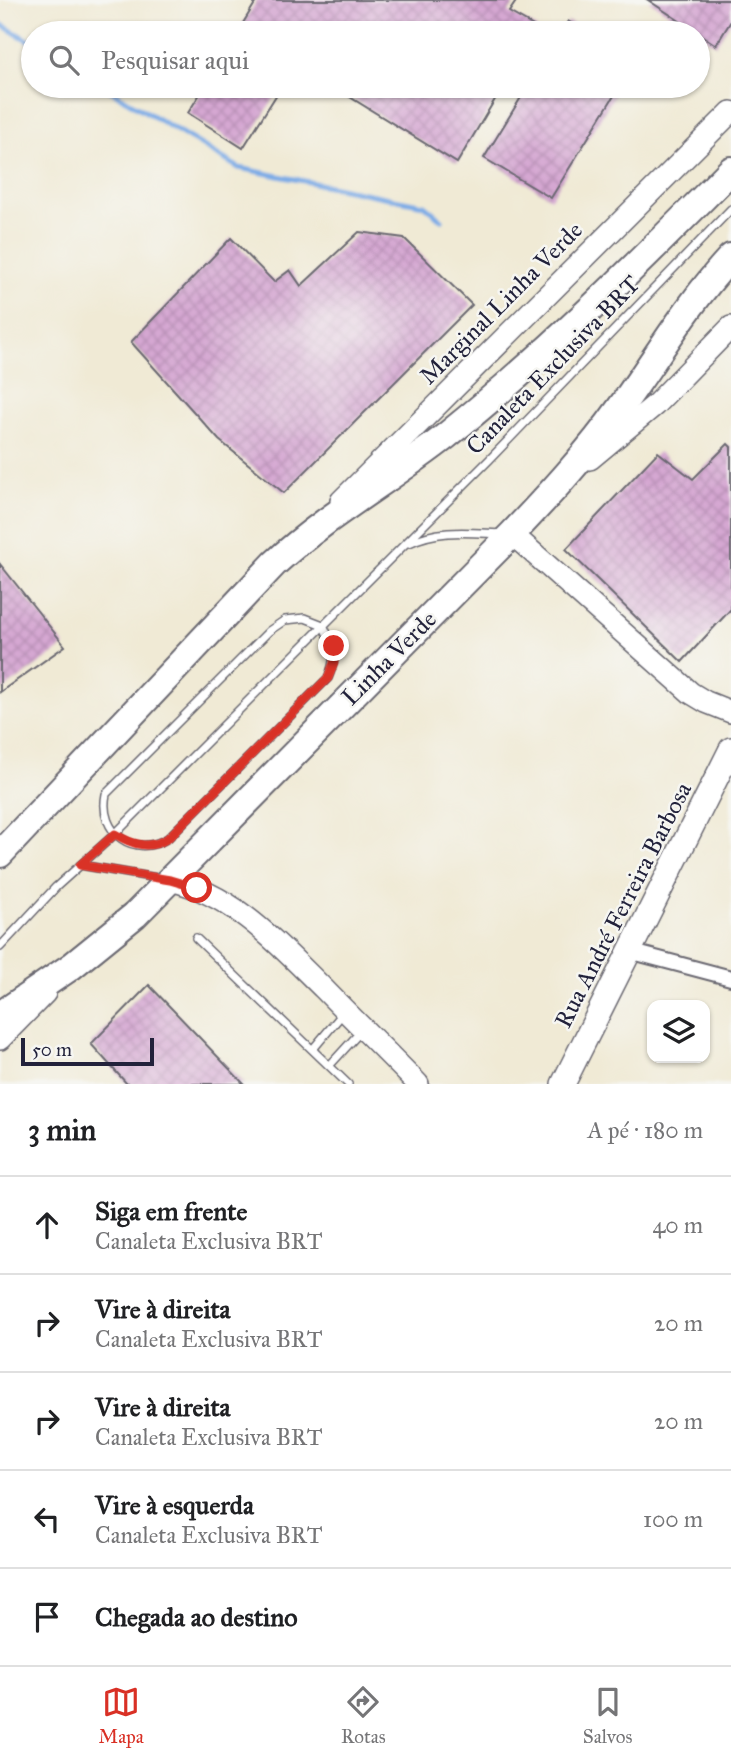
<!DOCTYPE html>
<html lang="pt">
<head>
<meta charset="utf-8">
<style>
  :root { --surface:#fff; --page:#f6f6f6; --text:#202124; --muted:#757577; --line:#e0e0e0; --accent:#d93025 }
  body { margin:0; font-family:"IM FELL Great Primer",serif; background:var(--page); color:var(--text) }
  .controls { position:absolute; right:21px; bottom:21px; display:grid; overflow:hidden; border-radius:14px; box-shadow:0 2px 5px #0004 }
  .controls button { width:63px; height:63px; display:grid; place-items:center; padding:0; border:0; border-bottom:2px solid var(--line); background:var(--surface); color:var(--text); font:35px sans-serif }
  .scale { position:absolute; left:21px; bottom:18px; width:133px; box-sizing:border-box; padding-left:7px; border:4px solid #22223b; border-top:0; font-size:19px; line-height:24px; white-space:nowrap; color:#22223b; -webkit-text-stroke:5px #f6f6f2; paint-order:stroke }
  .stop { position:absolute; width:21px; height:21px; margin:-16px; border:5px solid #d93025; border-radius:50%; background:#fff }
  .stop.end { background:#d93025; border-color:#fff; box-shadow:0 2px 7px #0008 }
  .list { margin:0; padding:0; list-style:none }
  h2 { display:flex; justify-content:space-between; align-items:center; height:91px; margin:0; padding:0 28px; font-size:30px }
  h2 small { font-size:23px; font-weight:400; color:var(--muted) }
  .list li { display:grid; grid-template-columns:46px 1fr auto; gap:21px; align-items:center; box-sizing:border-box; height:98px; padding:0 28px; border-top:2px solid var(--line) }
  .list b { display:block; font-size:26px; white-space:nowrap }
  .list p { margin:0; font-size:23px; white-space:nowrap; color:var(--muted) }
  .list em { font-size:23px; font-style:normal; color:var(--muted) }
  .icon { flex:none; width:38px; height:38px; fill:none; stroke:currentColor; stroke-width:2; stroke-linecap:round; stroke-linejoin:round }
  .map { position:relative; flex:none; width:731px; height:1084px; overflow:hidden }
  .search { position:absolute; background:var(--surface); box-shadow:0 2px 5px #0004; left:21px; right:21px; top:21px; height:77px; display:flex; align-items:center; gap:18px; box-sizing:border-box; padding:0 24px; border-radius:38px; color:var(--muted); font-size:26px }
  .sheet { height:581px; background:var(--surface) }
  nav { display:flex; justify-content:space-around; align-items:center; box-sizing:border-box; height:98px; border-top:2px solid var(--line); background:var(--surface); font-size:19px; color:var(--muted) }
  nav a { display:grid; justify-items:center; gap:4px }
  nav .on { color:var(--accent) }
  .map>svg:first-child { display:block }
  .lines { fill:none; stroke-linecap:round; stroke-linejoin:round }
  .stream { stroke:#7babe6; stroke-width:5 }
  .building { fill:url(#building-cross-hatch) }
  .lane-casing { stroke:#6a6871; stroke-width:10 }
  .street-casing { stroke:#6a6871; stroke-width:18 }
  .secondary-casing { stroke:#6a6871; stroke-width:24 }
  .primary-casing { stroke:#6a6871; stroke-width:26 }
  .highway-casing { stroke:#6a6871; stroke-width:30 }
  .lane { stroke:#fff; stroke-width:7 }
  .street { stroke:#fff; stroke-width:14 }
  .secondary { stroke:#fff; stroke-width:21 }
  .primary { stroke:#fff; stroke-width:23 }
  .highway { stroke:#fff; stroke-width:26 }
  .route { stroke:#d93025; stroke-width:9 }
  .labels { text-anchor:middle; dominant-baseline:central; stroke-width:5; stroke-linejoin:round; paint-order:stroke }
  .street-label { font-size:24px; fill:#22223b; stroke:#f6f6f2 }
</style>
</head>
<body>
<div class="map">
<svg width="731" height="1084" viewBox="0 0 731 1084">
  <defs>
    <pattern id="building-cross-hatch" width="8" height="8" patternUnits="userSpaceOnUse" patternTransform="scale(1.75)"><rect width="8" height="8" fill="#d5a7d2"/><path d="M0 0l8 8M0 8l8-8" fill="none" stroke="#b78fb5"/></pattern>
  </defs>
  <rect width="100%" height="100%" fill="#f6f6f2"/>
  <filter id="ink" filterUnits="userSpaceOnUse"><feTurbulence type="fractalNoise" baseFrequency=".0143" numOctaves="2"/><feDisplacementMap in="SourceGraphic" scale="14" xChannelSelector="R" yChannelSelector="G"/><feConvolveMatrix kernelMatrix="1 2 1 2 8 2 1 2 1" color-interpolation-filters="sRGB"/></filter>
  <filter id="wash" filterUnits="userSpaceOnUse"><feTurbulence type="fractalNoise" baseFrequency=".00686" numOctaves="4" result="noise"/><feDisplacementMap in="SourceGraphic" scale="28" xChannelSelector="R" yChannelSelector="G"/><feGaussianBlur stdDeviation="1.57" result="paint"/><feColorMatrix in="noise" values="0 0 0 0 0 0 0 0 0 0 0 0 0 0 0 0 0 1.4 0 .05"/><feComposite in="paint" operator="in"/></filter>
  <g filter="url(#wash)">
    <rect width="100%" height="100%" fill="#f0ead5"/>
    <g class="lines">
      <path class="stream" d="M0 24 33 43
        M103 86 239 168 424 205 442 220"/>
    </g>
    <g id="blocks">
      <path class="building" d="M257 0H517L509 12 537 28 534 33H237Z
        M648 0H731V21L716 45Z
        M568 21 588 33H561Z
        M205 86H282L243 148 188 113Z
        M332 86H503L457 163Z
        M528 86H620L551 198 484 158Z
        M359 232 404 238 472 305 284 493 219 440 131 342 231 238 274 282 290 270 301 286Z
        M728 444 731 447V609L682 662 566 549 658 452 693 479Z
        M0 564 65 646 0 692Z
        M149 985 244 1084H127L91 1044Z"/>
    </g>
  </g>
  <g filter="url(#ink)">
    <use href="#blocks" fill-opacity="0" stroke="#6a6871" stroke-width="2"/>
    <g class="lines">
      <defs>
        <path id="lane" d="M409 543C440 528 471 533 504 534
          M305 618 323 625C334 647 338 654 328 678L168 838C134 859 98 833 106 794L269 631 285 620Z
          M80 865 163 879
          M196 938 348 1084
          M0 947 56 887 115 834 489 460 731 209
          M313 1049 344 1012
          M330 1065 362 1030"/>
        <path id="street" d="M629 951 731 978"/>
        <path id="secondary" d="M590 459 655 405 731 327
          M341 501 731 112
          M512 534 691 693 706 702 731 712
          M170 880C235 895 278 944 324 989 355 1021 387 1052 418 1084
          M0 1039 45 993"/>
        <path id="primary" d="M563 1084 731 749"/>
        <path id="highway" d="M0 854 275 563C327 515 390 480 446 436 547 355 640 262 731 170
          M0 1015 72 966 135 915 512 534C550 494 588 453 620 408 657 357 688 303 731 257"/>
      </defs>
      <use href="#lane" class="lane-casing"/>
      <use href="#street" class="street-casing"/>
      <use href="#secondary" class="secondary-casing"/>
      <use href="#primary" class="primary-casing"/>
      <use href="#highway" class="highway-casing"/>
      <use href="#lane" class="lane"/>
      <use href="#street" class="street"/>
      <use href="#secondary" class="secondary"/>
      <use href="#primary" class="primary"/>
      <use href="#highway" class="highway"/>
    </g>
  </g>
  <g class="lines" filter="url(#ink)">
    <path class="route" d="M197 888 170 880 80 865 115 834C133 845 150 850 168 838L328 678 334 663V646"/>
  </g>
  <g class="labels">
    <g class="street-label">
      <text transform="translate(501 303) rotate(-45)">Marginal Linha Verde</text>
      <text transform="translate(553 365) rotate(-46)">Canaleta Exclusiva BRT</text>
      <text transform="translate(389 658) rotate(-45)">Linha Verde</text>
      <text transform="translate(623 905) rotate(-63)">Rua André Ferreira Barbosa</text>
    </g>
  </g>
</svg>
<div class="controls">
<button><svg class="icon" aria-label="layers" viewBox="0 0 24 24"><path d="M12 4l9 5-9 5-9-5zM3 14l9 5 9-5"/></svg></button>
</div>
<div class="scale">50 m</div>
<div class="stop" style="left:197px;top:888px"></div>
<div class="stop end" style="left:334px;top:646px"></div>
<div class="search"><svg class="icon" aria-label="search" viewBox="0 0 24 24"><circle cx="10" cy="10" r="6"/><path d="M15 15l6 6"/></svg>Pesquisar aqui</div>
</div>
<section class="sheet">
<h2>3 min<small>A pé · 180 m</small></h2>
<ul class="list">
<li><svg class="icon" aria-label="ahead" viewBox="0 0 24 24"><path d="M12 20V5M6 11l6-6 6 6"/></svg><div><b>Siga em frente</b><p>Canaleta Exclusiva BRT</p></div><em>40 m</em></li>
<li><svg class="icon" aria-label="right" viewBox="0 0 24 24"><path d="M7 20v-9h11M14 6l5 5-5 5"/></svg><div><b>Vire à direita</b><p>Canaleta Exclusiva BRT</p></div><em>20 m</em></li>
<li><svg class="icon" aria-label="right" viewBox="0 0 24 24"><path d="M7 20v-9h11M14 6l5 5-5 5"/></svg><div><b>Vire à direita</b><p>Canaleta Exclusiva BRT</p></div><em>20 m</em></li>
<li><svg class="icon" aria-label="left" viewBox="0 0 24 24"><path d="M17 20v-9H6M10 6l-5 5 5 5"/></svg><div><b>Vire à esquerda</b><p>Canaleta Exclusiva BRT</p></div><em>100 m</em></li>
<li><svg class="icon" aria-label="arrive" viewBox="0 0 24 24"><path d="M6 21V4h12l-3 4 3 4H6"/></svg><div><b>Chegada ao destino</b></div></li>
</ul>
</section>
<nav>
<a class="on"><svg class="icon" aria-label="map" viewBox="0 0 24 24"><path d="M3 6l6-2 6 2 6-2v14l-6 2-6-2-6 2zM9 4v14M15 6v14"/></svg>Mapa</a>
<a><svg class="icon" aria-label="directions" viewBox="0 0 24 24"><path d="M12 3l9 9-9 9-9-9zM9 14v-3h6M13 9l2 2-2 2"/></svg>Rotas</a>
<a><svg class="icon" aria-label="saved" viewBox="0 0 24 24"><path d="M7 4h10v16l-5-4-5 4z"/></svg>Salvos</a>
</nav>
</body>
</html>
